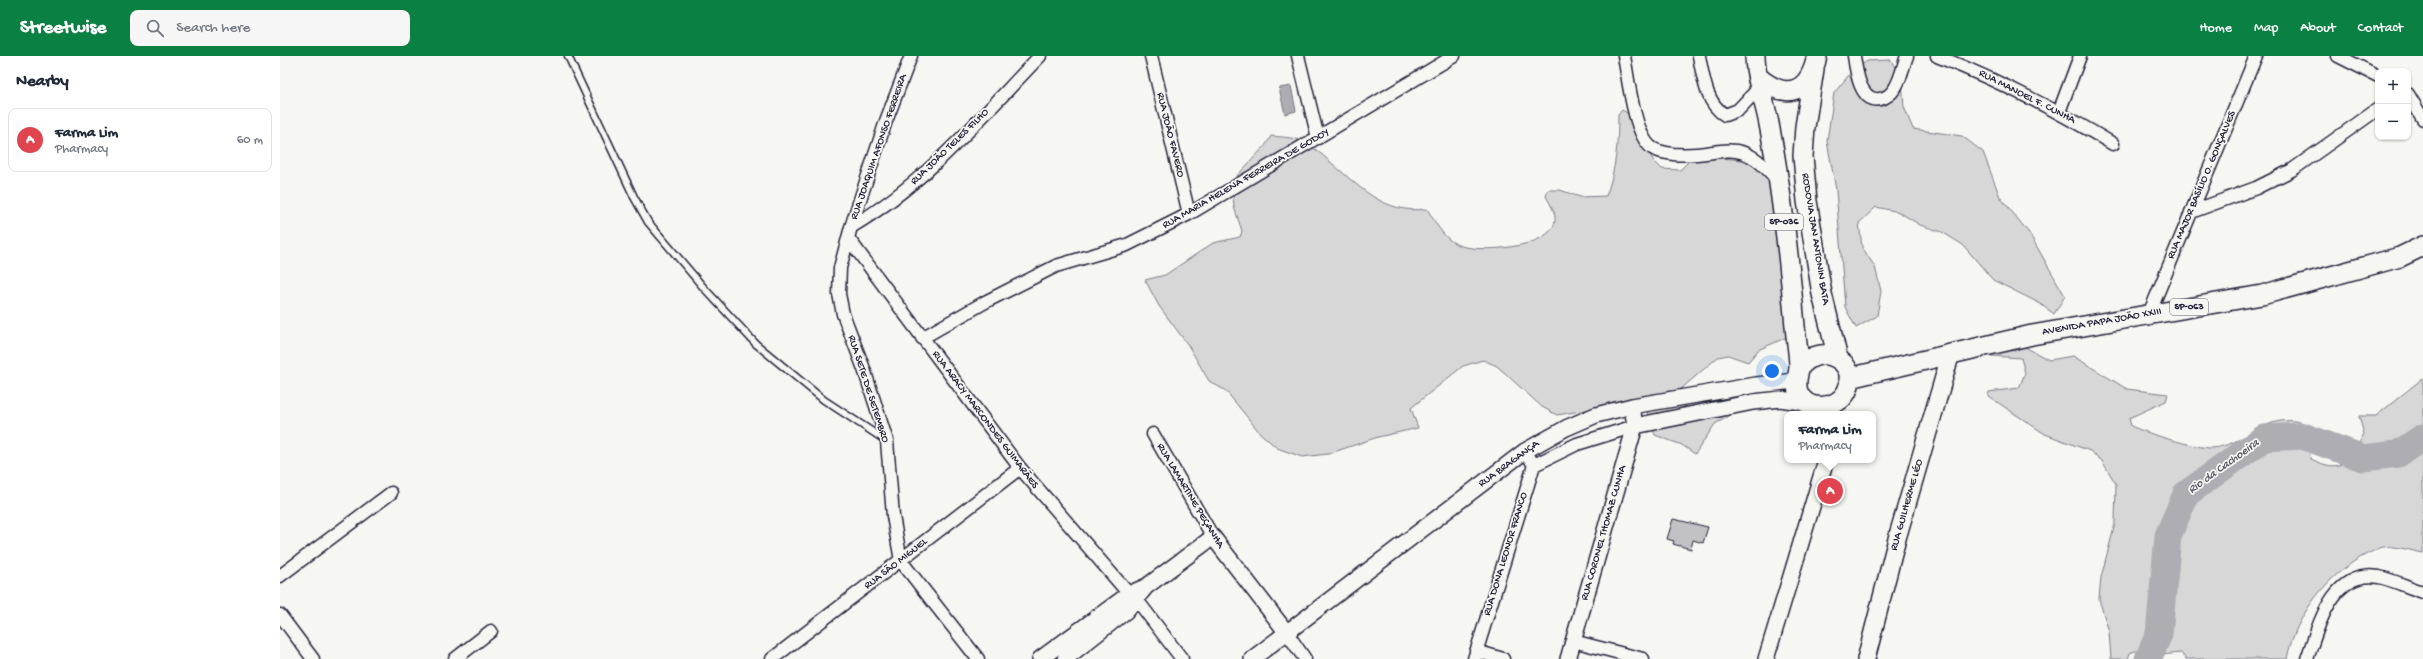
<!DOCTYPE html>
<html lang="en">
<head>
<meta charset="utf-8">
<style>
  :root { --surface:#fff; --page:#f6f6f7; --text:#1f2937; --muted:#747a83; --line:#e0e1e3; --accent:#0b8043 }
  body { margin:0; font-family:"Gochi Hand",sans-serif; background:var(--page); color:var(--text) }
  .controls { position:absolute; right:12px; top:12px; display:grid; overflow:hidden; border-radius:8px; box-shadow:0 1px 3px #0004 }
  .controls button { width:36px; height:36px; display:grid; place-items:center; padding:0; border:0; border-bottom:1px solid var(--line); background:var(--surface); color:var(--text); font:20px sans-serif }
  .you { position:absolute; left:1492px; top:315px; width:14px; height:14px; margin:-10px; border:3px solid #fff; border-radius:50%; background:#1a73e8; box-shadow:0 0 0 6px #1a73e833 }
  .badge { display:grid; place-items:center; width:26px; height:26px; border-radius:50%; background:var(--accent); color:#fff; font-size:13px; font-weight:700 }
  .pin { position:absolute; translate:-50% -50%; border:2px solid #fff; box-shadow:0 1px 4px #0006 }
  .popup { position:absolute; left:1504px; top:355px; width:92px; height:52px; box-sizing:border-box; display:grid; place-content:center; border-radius:8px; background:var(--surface); filter:drop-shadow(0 1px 3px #0005); font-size:13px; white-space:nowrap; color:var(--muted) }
  .popup b { font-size:15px; color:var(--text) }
  .popup::after { content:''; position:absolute; left:50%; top:100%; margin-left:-8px; border:8px solid transparent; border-top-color:var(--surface) }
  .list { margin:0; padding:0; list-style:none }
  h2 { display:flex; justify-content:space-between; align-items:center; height:52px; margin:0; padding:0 16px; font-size:17px }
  h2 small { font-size:13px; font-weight:400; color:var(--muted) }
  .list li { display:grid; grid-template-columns:26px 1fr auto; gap:12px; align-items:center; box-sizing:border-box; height:64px; margin:0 8px 8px; padding:0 8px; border:1px solid var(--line); border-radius:8px }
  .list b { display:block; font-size:15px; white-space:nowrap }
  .list p { margin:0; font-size:13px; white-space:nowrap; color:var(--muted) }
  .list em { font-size:13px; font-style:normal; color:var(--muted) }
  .icon { flex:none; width:22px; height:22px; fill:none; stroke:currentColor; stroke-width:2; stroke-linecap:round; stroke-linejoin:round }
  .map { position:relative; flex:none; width:2143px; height:603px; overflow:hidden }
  header { display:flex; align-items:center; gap:24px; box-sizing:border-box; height:56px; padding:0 20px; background:var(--accent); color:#fff }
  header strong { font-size:19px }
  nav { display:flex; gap:22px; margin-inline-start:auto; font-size:14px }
  .search { width:280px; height:36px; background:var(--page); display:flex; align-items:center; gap:10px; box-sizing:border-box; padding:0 14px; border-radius:8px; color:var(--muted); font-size:15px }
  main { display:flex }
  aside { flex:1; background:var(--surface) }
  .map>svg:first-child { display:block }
  .green { fill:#d7d7d7; stroke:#7c7c89 }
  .water { fill:#adadb3; stroke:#757583 }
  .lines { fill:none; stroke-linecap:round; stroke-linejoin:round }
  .river { stroke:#adadb3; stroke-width:27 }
  .building { fill:#c2c2c4; stroke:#22223b }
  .service-casing { stroke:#22223b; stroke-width:9 }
  .minor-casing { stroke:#22223b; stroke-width:15 }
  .tertiary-casing { stroke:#22223b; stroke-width:18 }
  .secondary-casing { stroke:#22223b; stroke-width:20 }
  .primary-casing { stroke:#22223b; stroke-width:22 }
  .service { stroke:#f6f6f2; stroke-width:6 }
  .minor { stroke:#f6f6f2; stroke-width:12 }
  .tertiary { stroke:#f6f6f2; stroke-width:15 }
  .secondary { stroke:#f6f6f2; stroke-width:17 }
  .primary { stroke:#f6f6f2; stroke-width:19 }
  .labels { text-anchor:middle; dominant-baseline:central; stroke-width:3.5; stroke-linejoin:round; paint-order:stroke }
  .shield { fill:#f6f6f2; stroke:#626272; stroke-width:1 }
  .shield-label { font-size:10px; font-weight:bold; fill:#22223b }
  .street-label { font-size:11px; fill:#22223b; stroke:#f6f6f2 }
  .water-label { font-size:12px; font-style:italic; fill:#535365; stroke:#f6f6f2 }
</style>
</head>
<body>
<header>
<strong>Streetwise</strong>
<div class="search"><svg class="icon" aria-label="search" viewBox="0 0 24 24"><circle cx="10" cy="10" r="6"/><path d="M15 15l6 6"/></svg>Search here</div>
<nav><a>Home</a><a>Map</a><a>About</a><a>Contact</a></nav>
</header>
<main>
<aside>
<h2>Nearby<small></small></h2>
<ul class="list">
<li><span class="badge" style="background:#e0444e">A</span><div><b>Farma Lim</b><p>Pharmacy</p></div><em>60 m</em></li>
</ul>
</aside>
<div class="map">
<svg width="2143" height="603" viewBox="0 0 2143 603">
  <rect width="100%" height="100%" fill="#f6f6f2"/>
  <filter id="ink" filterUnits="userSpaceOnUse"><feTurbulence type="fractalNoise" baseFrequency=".025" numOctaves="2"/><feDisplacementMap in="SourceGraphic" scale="8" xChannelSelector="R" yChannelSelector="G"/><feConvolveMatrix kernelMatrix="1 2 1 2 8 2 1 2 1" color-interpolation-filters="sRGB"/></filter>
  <g filter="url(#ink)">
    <path class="green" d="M1611 4 1622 25 1624 51 1633 73 1682 80 1703 96 1720 141 1749 177 1785 240 1774 258 1759 247 1713 224 1683 189 1662 176 1640 169 1619 156 1596 151 1579 167 1582 191 1595 211 1601 235 1597 260 1576 272 1565 251 1556 134 1547 85 1554 37 1569 19 1587 5Z
      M1342 54 1349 58 1373 104 1382 113 1400 114 1411 103 1419 100 1473 105 1491 122 1517 266 1505 282 1478 294 1468 306 1448 299 1438 301 1394 339 1396 347 1412 353 1466 351 1435 368 1415 398 1402 389 1375 379 1365 350 1359 345 1277 359 1262 351 1217 310 1203 304 1183 310 1131 352 1138 372 1098 381 1048 398 1022 401 997 392 980 377 946 335 929 325 908 289 879 250 865 224 885 219 933 187 960 181 962 175 954 151 952 125 985 90 991 80C999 81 1008 81 1016 83 1027 86 1038 95 1047 103 1078 129 1103 159 1147 153 1155 165 1162 181 1176 188 1195 198 1272 193 1275 165 1276 156 1270 148 1266 140L1268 134H1280L1300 141 1326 140C1336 114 1338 87 1338 59Z
      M1734 285 1769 304 1793 300 1847 333 1888 338 1886 345 1849 362 1851 370C1865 377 1916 392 1931 392 1966 390 1985 355 2023 367 2033 370 2038 373 2046 381L2045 388 2030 397 2031 403C2063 419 2069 405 2084 378L2079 360H2096L2143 322V497C2132 495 2114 489 2103 491 2099 492 2094 495 2089 497 2049 516 2015 559 2007 603H1906L1901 597 1880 599 1855 595 1850 597 1848 603H1831L1829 576 1819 543 1821 521 1835 468 1836 428 1822 405 1810 395 1765 378 1708 340 1709 336 1739 332 1745 317 1741 302 1711 300 1707 295Z"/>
    <path class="water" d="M1011 30 1016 55 1005 58 999 32Z"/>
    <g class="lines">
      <path class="river" d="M1868 603 1879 578 1888 480 1906 438 1984 382 2023 380 2083 402 2118 398 2143 381"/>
    </g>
    <path class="building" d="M1393 463 1428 471 1423 487 1413 484 1411 493 1393 488 1394 485 1387 483Z"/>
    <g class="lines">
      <defs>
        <path id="service" d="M288 0 354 141 368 166 424 232 476 288 544 344 605 384"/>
        <path id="minor" d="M631 0 606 65 571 171 560 212 559 238 563 258 584 313 607 385 613 460 621 505 698 603
          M871 0 909 158
          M1018 0 1038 82
          M1344 0C1348 21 1354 79 1372 92 1378 96 1386 97 1393 98 1442 103 1457 75 1497 124
          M1419 0C1423 20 1426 48 1445 59L1458 54 1479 32
          M1574 0C1576 14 1580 47 1600 43 1606 42 1612 37 1615 32 1621 23 1623 10 1627 0
          M1657 0C1719 25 1777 54 1833 88
          M2058 0 2098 20
          M2128 38 2143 63
          M1779 56 1800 0
          M1911 156 1976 132 2012 114 2098 53
          M571 171C645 128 701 61 760 0
          M568 182 740 412 849 538 857 544 902 603
          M1869 258 1976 0
          M642 282 707 245 776 210 847 189 909 158 1174 0
          M873 378 933 481
          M1254 409 1297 388 1355 370
          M0 520 111 437
          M0 559 33 603
          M1007 577 1025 603
          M1293 585 1363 603
          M1196 595 1223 603
          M175 603 211 575
          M492 603 740 412
          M1194 603 1254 409 1245 395
          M2027 603C2039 569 2052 513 2099 521 2114 524 2129 532 2143 536"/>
        <path id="tertiary" d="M1355 370 1473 346 1500 343 1527 347
          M760 603 849 538 867 530 933 481 1007 577
          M785 603 846 555 865 532
          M972 603 1245 395 1286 372 1316 359 1352 350 1476 329 1516 325
          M1288 603 1355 370 1352 350
          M1486 603 1546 404"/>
        <path id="secondary" d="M1586 603 1618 479 1671 297"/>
        <path id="primary" d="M1475 0C1475 23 1485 45 1489 68 1502 134 1509 202 1515 270 1516 283 1519 298 1519 312 1518 321 1515 326 1518 336 1526 357 1558 354 1567 335 1580 307 1542 283 1519 312
          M1534 13 1525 71 1523 100 1527 145 1542 238 1558 303
          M1478 21C1507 45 1529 37 1537 0
          M1569 322 1752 279 1982 239 2120 201 2143 190"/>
      </defs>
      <use href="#service" class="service-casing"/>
      <use href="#minor" class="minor-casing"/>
      <use href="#tertiary" class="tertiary-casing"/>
      <use href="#secondary" class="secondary-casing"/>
      <use href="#primary" class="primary-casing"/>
      <use href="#service" class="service"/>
      <use href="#minor" class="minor"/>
      <use href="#tertiary" class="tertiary"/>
      <use href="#secondary" class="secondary"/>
      <use href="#primary" class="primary"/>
    </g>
  </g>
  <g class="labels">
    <g class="shield">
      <rect x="1485" y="158" width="38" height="16" rx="3"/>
      <rect x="1890" y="243" width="38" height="16" rx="3"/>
    </g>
    <g class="shield-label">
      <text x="1504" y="166">SP-036</text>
      <text x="1909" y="251">SP-063</text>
    </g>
    <g class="street-label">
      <text transform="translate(1747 41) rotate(27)">RUA MANOEL F. CUNHA</text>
      <text transform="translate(890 79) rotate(76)">RUA JOÃO FAVERO</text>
      <text transform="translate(599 91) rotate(-71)">RUA JOAQUIM AFONSO FERREIRA</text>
      <text transform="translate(670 91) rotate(-44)">RUA JOÃO TELES FILHO</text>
      <text transform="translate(966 123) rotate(-30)">RUA MARIA HELENA FERREIRA DE GODOY</text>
      <text transform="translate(1922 129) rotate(-67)">RUA MAJOR BASÍLIO O. GONÇALVES</text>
      <text transform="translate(1535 183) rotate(81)">RODOVIA JAN ANTONIN BATA</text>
      <text transform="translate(1822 266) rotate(-10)">AVENIDA PAPA JOÃO XXIII</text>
      <text transform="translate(588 333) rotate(72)">RUA SETE DE SETEMBRO</text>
      <text transform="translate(705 364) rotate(53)">RUA ARACY MARCONDES GUIMARÃES</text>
      <text transform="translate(1229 408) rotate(-36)">RUA BRAGANÇA</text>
      <text transform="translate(910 440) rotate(59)">RUA LAMARTINE PEÇANHA</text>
      <text transform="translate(1627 449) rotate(-74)">RUA GUILHERME LÉO</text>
      <text transform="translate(1324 477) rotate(-74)">RUA CORONEL THOMAZ CUNHA</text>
      <text transform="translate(1226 498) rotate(-73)">RUA DONA LEONOR FRANCO</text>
      <text transform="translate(616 508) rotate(-38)">RUA SÃO MIGUEL</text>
    </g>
    <g class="water-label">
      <text transform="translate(1944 411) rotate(-36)">Rio da Cachoeira</text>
    </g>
  </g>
</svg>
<div class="controls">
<button>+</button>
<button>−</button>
</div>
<div class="you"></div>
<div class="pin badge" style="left:1550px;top:435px;background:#e0444e">A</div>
<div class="popup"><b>Farma Lim</b>Pharmacy</div>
</div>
</main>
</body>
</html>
